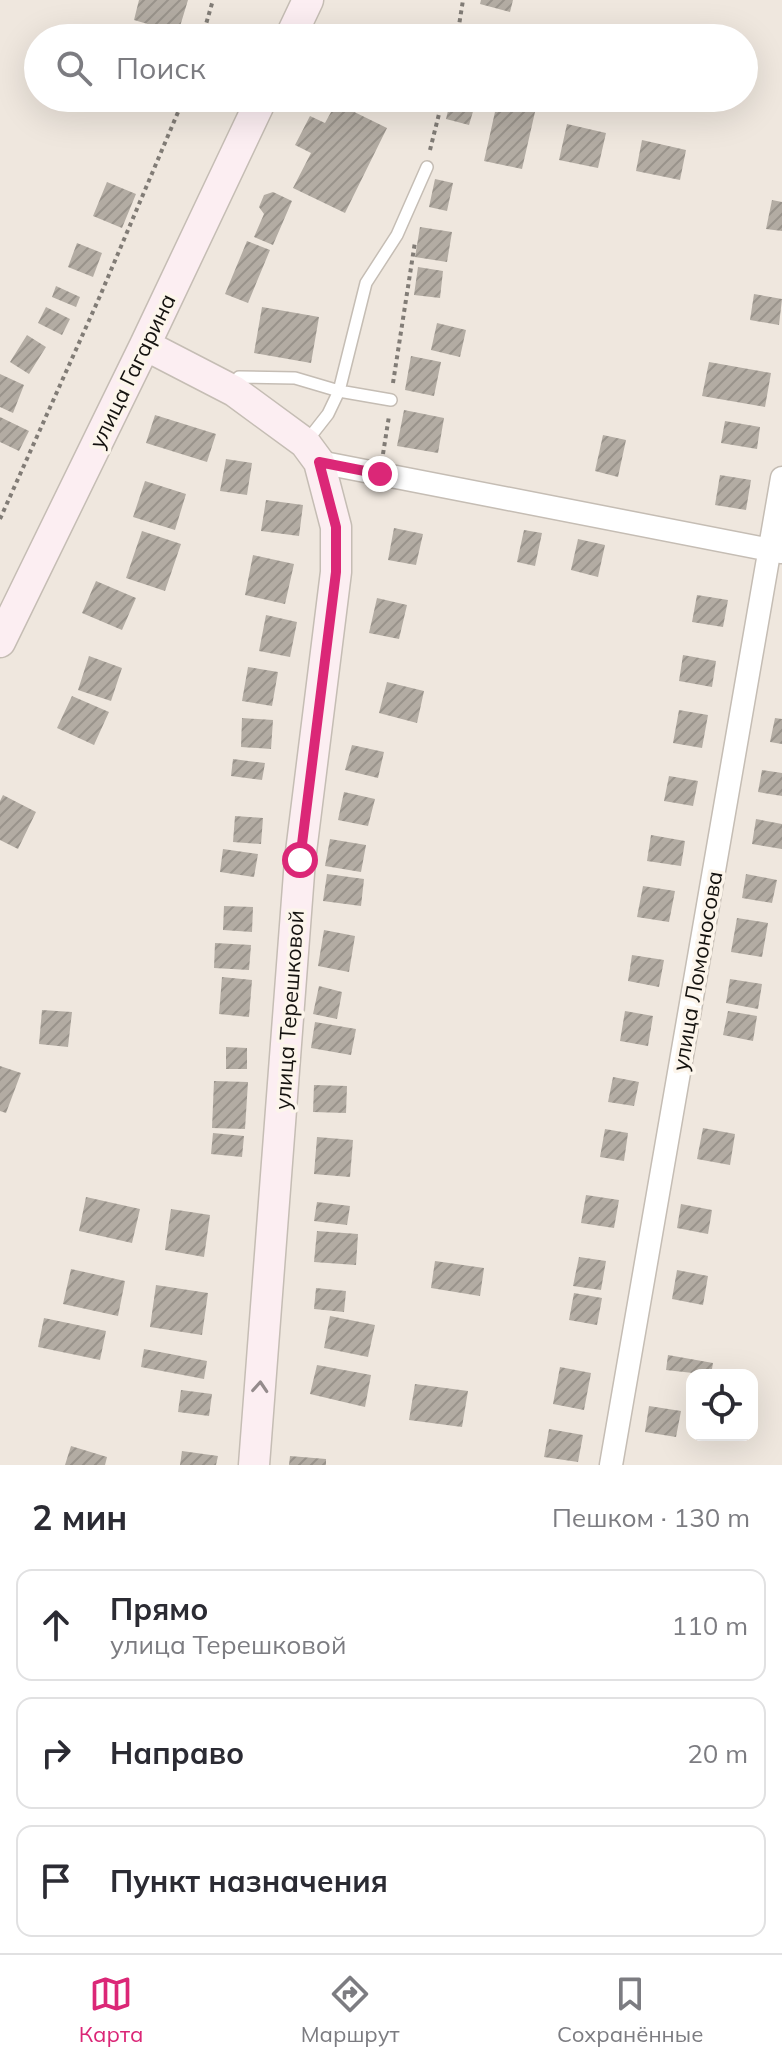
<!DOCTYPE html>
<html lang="ru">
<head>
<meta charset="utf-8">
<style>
  :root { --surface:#fff; --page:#f2f2f3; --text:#2b2b33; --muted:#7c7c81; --line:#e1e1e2; --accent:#db2777 }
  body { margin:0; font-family:Mulish,sans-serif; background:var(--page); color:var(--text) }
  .controls { position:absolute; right:24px; bottom:24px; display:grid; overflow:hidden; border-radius:16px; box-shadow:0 8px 32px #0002 }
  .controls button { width:72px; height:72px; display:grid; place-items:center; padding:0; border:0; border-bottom:2px solid var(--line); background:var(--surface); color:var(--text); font:40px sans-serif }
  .stop { position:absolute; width:24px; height:24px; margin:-18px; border:6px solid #db2777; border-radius:50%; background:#fff }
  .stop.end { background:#db2777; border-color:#fff; box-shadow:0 2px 8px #0008 }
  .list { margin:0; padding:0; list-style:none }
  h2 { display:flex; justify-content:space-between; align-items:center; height:104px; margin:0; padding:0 32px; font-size:34px }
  h2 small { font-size:26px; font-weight:400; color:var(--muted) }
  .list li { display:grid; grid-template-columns:52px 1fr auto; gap:24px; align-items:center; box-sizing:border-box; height:112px; margin:0 16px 16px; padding:0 16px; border:2px solid var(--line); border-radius:16px }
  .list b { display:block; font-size:30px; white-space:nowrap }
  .list p { margin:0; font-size:26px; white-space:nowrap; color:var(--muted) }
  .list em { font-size:26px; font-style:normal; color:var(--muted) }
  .icon { flex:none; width:44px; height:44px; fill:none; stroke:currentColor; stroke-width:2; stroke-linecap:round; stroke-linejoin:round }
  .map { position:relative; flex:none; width:782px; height:1465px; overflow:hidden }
  .search { position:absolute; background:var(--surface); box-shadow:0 8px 32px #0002; left:24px; right:24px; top:24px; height:88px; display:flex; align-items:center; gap:20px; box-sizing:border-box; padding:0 28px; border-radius:44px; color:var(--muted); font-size:30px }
  .sheet { height:488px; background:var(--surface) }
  nav { display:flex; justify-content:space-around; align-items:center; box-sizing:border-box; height:112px; border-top:2px solid var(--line); background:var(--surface); font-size:22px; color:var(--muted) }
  nav a { display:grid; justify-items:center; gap:4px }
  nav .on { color:var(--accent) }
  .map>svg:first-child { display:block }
  .building { fill:url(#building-hatch) }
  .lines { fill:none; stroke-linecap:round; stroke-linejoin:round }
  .lane-casing { stroke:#c5bdb4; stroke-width:14 }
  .street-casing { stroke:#c5bdb4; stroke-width:25 }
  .secondary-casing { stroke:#c5bdb4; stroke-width:33 }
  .path { stroke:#817c76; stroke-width:4; stroke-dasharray:4 4; stroke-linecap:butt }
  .lane { stroke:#fff; stroke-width:11 }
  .street { stroke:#fff; stroke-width:22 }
  .secondary { stroke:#fceef2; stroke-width:30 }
  .oneway { stroke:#948b8c }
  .route { stroke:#db2777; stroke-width:10 }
  .labels { text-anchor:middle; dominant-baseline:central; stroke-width:7; stroke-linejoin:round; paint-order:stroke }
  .street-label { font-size:22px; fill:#14120f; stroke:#fcf5eb }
</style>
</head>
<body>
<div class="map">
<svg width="782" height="1465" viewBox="0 0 782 1465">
  <defs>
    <pattern id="building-hatch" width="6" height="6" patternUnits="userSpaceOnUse" patternTransform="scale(2)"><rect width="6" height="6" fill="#b3aca3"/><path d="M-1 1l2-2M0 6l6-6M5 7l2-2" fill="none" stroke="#99938b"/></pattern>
  </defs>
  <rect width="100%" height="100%" fill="#efe7de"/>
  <path class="building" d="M139 0H188L178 33 134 20Z
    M481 0H513L510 12 480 4Z
    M451 98H477L469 125 446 119Z
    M336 103 387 128 345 213 293 188 311 153 295 145 310 116 325 123Z
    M497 103 535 112 522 169 484 161Z
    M567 124 606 133 598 168 559 160Z
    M642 140 686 150 680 180 636 171Z
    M435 179 453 183 447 211 429 207Z
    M107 182 136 194 122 228 93 216Z
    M273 192 292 201 273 245 254 237 264 214 259 207 264 195Z
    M772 200 782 202V231L766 229Z
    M420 227 452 232 447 262 415 257Z
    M247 241 270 250 248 303 225 294Z
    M77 243 102 253 93 277 68 267Z
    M418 267 443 271 440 298 414 295Z
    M56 286 80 297 76 307 52 297Z
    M754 294 782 299 779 325 750 320Z
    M46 307 70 319 62 335 38 323Z
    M262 307 319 317 311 363 254 353Z
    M437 323 466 330 460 357 431 350Z
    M27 335 46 347 29 374 10 362Z
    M411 356 441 362 434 396 405 390Z
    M709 362 771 373 765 407 702 396Z
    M0 374 24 385 13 413 0 407Z
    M404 410 444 418 438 453 397 446Z
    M155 415 216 434 207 462 146 443Z
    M0 417 29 431 19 451 0 442Z
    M725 421 760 427 757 449 721 443Z
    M603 435 626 440 618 477 595 471Z
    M226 459 252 463 247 495 220 491Z
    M720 475 751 480 746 510 715 505Z
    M145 481 186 494 175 530 133 517Z
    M266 500 303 505 299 536 261 531Z
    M394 528 423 534 416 565 388 560Z
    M524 530 542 533 535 566 517 562Z
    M142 531 181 544 165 591 126 578Z
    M578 539 605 545 598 577 571 570Z
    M253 555 294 564 285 604 245 595Z
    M96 581 136 598 122 630 82 613Z
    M697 595 728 600 723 627 692 622Z
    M377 598 407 605 399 639 369 633Z
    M266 615 297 622 290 657 259 651Z
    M683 655 716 661 712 687 679 681Z
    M89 656 122 668 111 701 78 690Z
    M248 667 278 672 272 706 242 701Z
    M387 682 424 691 417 723 379 713Z
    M72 696 109 712 94 745 57 728Z
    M679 710 708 715 702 748 673 743Z
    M242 718 273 720 271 749 241 747Z
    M775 718 782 719V744L770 742Z
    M352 745 384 752 378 778 345 770Z
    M233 759 265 763 262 780 231 776Z
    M762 770 782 773V796L758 792Z
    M669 776 698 781 693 806 664 801Z
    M344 792 375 799 368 826 338 820Z
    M3 795 36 812 18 849 0 840V801Z
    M235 816 263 818 261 844 233 842Z
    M756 819 782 824V849L752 844Z
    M651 835 685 841 681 866 647 861Z
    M330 839 366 845 361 872 325 866Z
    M223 849 258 854 254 877 220 872Z
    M327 874 364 879 361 906 323 901Z
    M746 874 777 880 772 903 742 898Z
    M643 886 675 891 669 922 637 917Z
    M224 906 253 907 252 932 223 930Z
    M737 918 768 923 762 957 731 952Z
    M324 930 355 936 349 972 318 966Z
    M215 943 251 945 249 970 214 968Z
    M632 955 664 960 659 987 628 981Z
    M222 977 252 980 249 1017 219 1014Z
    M730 979 762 984 758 1009 726 1003Z
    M319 986 342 992 337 1019 313 1014Z
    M42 1010 72 1012 68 1047 39 1044Z
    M625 1011 653 1016 648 1046 620 1041Z
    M728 1011 757 1016 753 1041 723 1035Z
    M315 1022 356 1029 351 1055 311 1048Z
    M226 1047 247 1048V1069H226Z
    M0 1066 21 1073 6 1113 0 1111Z
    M613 1077 639 1082 634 1106 608 1102Z
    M214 1081 248 1082 245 1129 212 1128Z
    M314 1085 347 1086 346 1113 313 1112Z
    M703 1128 735 1134 730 1165 697 1159Z
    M605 1129 628 1133 624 1161 600 1157Z
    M213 1133 244 1136 242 1157 211 1154Z
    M317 1137 353 1140 350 1177 314 1174Z
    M586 1195 619 1200 614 1228 581 1223Z
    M86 1197 140 1209 132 1243 79 1231Z
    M317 1202 350 1206 347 1225 314 1221Z
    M681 1204 712 1210 708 1234 677 1228Z
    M171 1209 210 1215 204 1257 165 1250Z
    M317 1231 358 1234 356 1265 314 1262Z
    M579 1257 606 1261 601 1290 573 1286Z
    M435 1261 484 1268 480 1296 431 1288Z
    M71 1269 125 1281 118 1316 63 1304Z
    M677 1270 708 1276 703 1305 672 1299Z
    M156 1285 208 1293 202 1335 150 1327Z
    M316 1288 346 1291 344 1312 314 1309Z
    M574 1293 602 1298 597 1325 569 1320Z
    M330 1316 375 1325 368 1357 324 1348Z
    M44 1318 106 1331 100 1360 38 1347Z
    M144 1349 207 1361 204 1379 141 1367Z
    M668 1355 713 1363 711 1375 666 1370Z
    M317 1365 371 1375 365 1407 310 1394Z
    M560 1367 591 1373 584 1410 553 1404Z
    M415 1384 468 1391 462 1427 409 1420Z
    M181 1390 212 1394 209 1416 178 1412Z
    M649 1406 681 1411 676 1437 645 1432Z
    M549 1429 583 1435 578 1462 544 1457Z
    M71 1446 107 1457 105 1465H65Z
    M182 1451 218 1456 216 1465H180Z
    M290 1456 326 1459V1465H289Z"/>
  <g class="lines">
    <defs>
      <path id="lane" d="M235 389 239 377 295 378 339 391 391 400
        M306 442 328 414 339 391 366 283 397 235 427 167"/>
      <path id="street" d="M319 462 781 552
        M611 1465 782 478"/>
      <path id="secondary" d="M290 38 308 0
        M145 345 234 391 305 443 319 462 336 527V572L300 860 254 1465
        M0 642 145 345 262 98"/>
    </defs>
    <use href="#lane" class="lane-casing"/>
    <use href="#street" class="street-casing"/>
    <use href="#secondary" class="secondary-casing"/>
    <path class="path" d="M202 38 213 0
      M457 38 463 0
      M430 150 443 98
      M393 383 415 242
      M383 454 389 416
      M0 519 100 296 184 98"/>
    <use href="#lane" class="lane"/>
    <use href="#street" class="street"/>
    <use href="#secondary" class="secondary"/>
  </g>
  <defs><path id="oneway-chevron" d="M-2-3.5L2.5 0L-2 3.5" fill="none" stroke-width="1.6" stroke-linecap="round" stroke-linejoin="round" transform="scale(2)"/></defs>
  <use class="oneway" href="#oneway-chevron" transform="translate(260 1387) rotate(-86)"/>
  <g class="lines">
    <path class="route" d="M300 860 336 572V527L319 462 380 474"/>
  </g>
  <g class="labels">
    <g class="street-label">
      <text transform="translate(132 371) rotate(-64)">улица Гагарина</text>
      <text transform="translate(697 971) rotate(-80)">улица Ломоносова</text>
      <text transform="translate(289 1010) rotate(-86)">улица Терешковой</text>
    </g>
  </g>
</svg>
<div class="controls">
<button><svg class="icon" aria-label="locate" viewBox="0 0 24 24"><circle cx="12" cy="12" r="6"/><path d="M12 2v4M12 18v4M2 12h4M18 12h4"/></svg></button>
</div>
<div class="stop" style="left:300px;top:860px"></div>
<div class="stop end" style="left:380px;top:474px"></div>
<div class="search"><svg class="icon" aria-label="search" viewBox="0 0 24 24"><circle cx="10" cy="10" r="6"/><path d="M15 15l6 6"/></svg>Поиск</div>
</div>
<section class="sheet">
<h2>2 мин<small>Пешком · 130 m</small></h2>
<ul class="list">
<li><svg class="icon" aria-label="ahead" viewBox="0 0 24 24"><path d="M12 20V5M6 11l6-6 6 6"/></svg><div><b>Прямо</b><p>улица Терешковой</p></div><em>110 m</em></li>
<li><svg class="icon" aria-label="right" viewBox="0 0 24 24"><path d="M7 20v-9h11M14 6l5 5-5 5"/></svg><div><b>Направо</b></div><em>20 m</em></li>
<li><svg class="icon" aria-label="arrive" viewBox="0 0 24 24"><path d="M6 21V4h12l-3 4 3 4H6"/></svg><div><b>Пункт назначения</b></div></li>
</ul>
</section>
<nav>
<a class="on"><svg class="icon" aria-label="map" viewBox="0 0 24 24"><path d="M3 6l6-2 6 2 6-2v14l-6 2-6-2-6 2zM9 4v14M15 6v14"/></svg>Карта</a>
<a><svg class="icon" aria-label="directions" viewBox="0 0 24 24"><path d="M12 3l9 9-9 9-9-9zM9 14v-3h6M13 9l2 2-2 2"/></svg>Маршрут</a>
<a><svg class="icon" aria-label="saved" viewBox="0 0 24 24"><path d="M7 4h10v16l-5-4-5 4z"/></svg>Сохранённые</a>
</nav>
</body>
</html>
